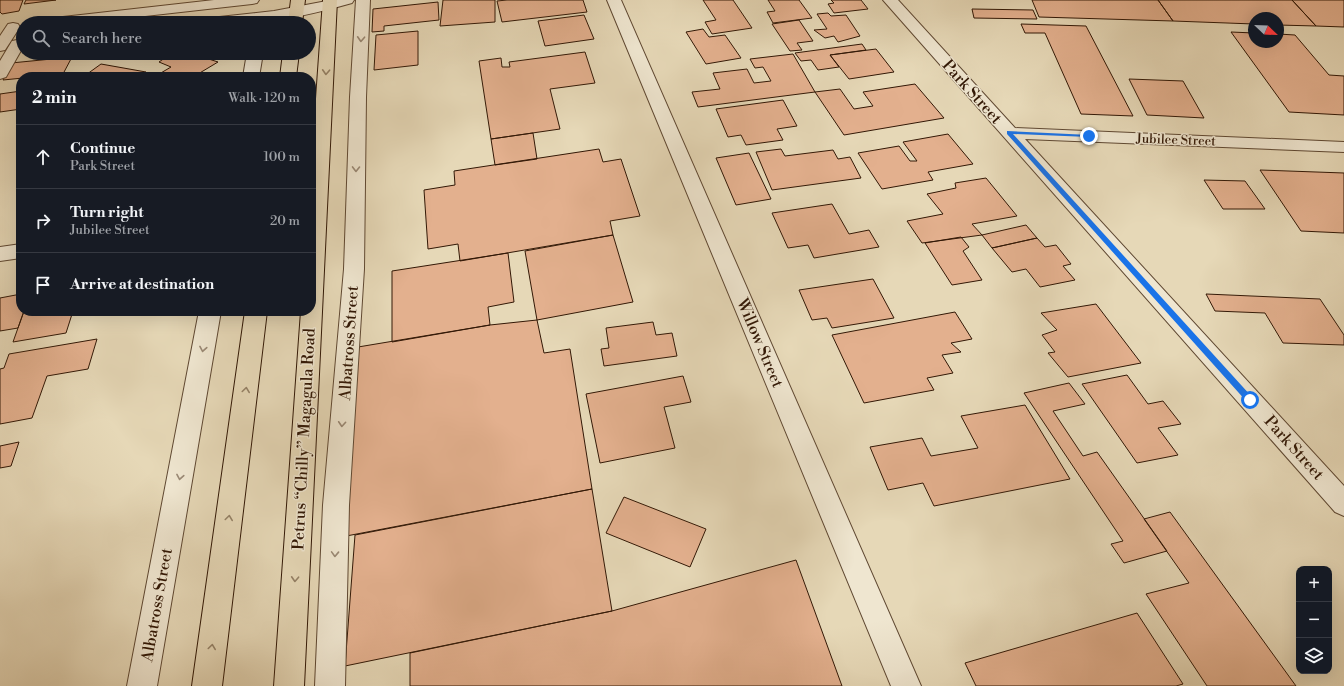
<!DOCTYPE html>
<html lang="en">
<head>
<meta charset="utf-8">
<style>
  :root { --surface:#171b24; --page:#242831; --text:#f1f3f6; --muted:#9ea1a6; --line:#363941 }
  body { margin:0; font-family:"Libre Bodoni",serif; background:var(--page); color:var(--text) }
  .controls { position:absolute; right:12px; bottom:12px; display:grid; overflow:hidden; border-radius:8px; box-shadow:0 4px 16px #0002 }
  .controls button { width:36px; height:36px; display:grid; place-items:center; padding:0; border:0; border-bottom:1px solid var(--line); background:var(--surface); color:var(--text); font:20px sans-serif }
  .compass { position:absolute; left:1248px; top:12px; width:36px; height:36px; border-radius:50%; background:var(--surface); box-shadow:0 4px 16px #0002; rotate:113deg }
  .stop { position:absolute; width:12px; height:12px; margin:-9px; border:3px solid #1a73e8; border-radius:50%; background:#fff }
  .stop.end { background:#1a73e8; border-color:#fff; box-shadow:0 1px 4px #0008 }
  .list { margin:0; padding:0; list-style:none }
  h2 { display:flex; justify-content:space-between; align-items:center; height:52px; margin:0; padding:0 16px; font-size:17px }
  h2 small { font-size:13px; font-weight:400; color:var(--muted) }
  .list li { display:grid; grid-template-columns:26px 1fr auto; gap:12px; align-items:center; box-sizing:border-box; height:64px; padding:0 16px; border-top:1px solid var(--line) }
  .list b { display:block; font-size:15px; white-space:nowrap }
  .list p { margin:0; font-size:13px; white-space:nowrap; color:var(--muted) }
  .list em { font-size:13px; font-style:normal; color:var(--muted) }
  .icon { flex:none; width:22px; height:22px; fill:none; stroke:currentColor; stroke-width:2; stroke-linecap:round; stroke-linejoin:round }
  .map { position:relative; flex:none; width:1344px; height:686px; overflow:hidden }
  .search { position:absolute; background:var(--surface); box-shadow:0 4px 16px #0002; left:16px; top:16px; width:300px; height:44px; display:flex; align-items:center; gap:10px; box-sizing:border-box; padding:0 14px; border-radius:22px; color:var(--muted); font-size:15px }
  .panel { position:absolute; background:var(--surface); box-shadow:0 4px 16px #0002; left:16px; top:72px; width:300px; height:244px; border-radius:16px }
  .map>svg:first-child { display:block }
  .building { fill:#e3b08e; stroke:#321806 }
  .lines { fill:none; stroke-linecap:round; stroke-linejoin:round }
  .minor-casing { stroke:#5f4832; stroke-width:2 }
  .major-casing { stroke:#321806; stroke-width:2 }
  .minor { fill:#efe6d0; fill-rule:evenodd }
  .major { fill:#e6d8b7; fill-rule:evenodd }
  .oneway { stroke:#9a8975 }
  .oneway2 { stroke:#958267 }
  .route { fill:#1a73e8 }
  .labels { text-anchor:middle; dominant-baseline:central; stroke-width:3; stroke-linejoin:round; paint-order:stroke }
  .far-street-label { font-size:13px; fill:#321806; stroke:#efe6d0 }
  .street-label { font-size:16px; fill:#321806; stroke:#efe6d0 }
</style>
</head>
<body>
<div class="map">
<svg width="1344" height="686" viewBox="0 0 1344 686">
  <rect width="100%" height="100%" fill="#e6d8b7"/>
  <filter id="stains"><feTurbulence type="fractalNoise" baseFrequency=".005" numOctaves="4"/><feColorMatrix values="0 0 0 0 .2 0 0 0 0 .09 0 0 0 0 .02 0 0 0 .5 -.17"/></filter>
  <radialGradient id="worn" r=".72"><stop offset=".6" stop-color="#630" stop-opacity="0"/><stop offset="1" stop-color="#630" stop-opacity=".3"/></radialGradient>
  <path class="building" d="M0 0H23L19 11 2 14 0 12Z
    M26 0H56L24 4Z
    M443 0H495V22L440 26Z
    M507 0H583L587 12 502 22 497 1Z
    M703 0H733L752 28 712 34 705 22 716 20Z
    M768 0H799L812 18 773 23 767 12 775 11Z
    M831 0H861L868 9 834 13 828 4 834 3Z
    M1032 0H1158L1173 21 1039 17Z
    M1158 0H1292L1316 26 1278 25V18H1254V24L1173 21Z
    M1292 0H1344V27L1316 26Z
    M438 2 439 20 384 26V31L372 32 373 9Z
    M972 9 1033 10 1037 19 974 18Z
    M828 13 831 16 846 15 860 36 838 42 834 36 825 38 814 30 827 29 817 14Z
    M584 15 594 39 545 46 538 21Z
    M799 20 813 41 797 43 802 50 790 51 772 24Z
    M1021 24 1086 26 1133 116 1081 114 1045 33H1025Z
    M703 29 709 37 725 35 741 58 706 64 686 32Z
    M418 31V65L374 70 376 35Z
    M1231 32 1254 33V42H1278V34L1295 35 1329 75 1344 76V115L1289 112Z
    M862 44 866 50 830 55 839 67 818 70 811 60 801 61 795 53Z
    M876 49 894 72 849 79 830 55Z
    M585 52 595 83 550 89 560 129 491 139 479 61 501 58 502 67H510L509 62Z
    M172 53H190L218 62 193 77H154L171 67 159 62Z
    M793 54 815 92 698 107 692 92 720 89 713 73 747 69 754 83 771 81 763 67 755 68 750 59Z
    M72 57 63 74 3 80 11 63Z
    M101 64 146 72 138 77H83Z
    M1129 79 1183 81 1204 118 1147 115Z
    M915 84 944 118 844 135 815 92 840 89 854 109 873 106 863 92Z
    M21 91V109L0 112V94Z
    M783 100 797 126 777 129 783 140 746 145 741 135 728 137 716 109Z
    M533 133 537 159 495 165 491 139Z
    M948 134 973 164 928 172 933 180 882 189 858 153 899 146 910 161H917L903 142Z
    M599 149 603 162 621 159 640 216 610 221 613 235 460 261 458 244 428 249 424 190 455 185 454 171Z
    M781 149 785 156 833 150 838 159 850 157 861 178 772 190 756 152Z
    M749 153 771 199 736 205 716 158Z
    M1260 170 1344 173V233L1301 231Z
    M986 178 1017 216 972 224 982 235 922 243 907 221 943 214 927 194 956 188 955 183Z
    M1204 180 1245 181 1265 209H1223Z
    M832 204 849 234 869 230 879 247 814 258 808 245 788 248 772 213Z
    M1026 225 1037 238 992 248 982 235Z
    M613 235 633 302 537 320 525 251Z
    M961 237 969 247 963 251 982 280 952 285 925 243Z
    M1037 238 1045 247 1056 245 1071 264 1063 266 1075 280 1040 287 1026 269 1012 272 992 248Z
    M508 253 514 302 488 307 490 325 392 342V271Z
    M873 279 894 318 832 328 827 318 812 320 799 290Z
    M21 294V311H24L18 328 0 331V298Z
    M1206 294 1320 299 1344 335V345L1283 343 1265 313 1215 311Z
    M1096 304 1141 363 1068 377 1048 353 1055 352 1042 335 1057 330 1041 313Z
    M24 311H73L66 333 13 342Z
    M955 312 972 339 951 343 961 352 942 355 953 373 927 378 934 390 864 403 832 335Z
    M537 320 544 353 570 349 592 489 341 537 352 348 490 325Z
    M653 322 656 335 672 333 677 356 604 366 601 349 609 348 606 328Z
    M97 339 88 369 47 376 32 418 0 424V369L4 368 9 354Z
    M1127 375 1148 404 1163 401 1181 424 1158 428 1178 455 1137 463 1082 384Z
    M683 376 691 402 664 407 675 448 600 463 586 394Z
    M1069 383 1085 404 1053 411 1083 456 1097 452 1167 551 1124 563 1111 544 1123 541 1024 393Z
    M1025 405 1070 479 934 506 923 483 888 490 870 447 922 438 931 456 978 448 961 416Z
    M19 442 11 466 0 468V446Z
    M592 489 612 611 345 666 355 535Z
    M624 497 706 529 690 567 606 533Z
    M1170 512 1296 686H1207L1146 594 1189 583 1144 519Z
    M796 560 842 686H410V653L612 611Z
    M1137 613 1183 684 1176 686H976L965 663Z"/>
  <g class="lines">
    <defs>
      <path id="minor" d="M214 0H259L257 3 252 4 83 23H38L40 20 45 19Z
        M332 0H354L352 3C317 13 280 22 243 23 227 24 210 23 194 23L196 20 201 19 274 11Z
        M356 0H370L366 97 364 269 349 505 345 686H315L323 505 344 269 350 97Z
        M607 0H621L921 686H891Z
        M883 0H898L1015 128 1344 142V152L1025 139 1344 486V516L1335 512Z
        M13 23 18 24 20 27 5 50 0 51V36L8 24Z
        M17 40 22 41 23 47 6 77 0 79V61L12 41Z
        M247 53H263L259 77H243Z
        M21 244V258L0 261V247Z
        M199 311H221L157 686H127Z"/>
      <path id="major" d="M291 0H305L302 23H288Z
        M323 0H337L304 686H274L301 311H311V169Z
        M283 53H299L296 77H280Z
        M245 311H267L222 686H192Z"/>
    </defs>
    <use href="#minor" class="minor-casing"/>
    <use href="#major" class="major-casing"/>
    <use href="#minor" class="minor"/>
    <use href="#major" class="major"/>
  </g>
  <defs><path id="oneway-chevron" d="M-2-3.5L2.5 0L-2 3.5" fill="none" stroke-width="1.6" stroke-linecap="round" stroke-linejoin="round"/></defs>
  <g class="oneway">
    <use href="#oneway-chevron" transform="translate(361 39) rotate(93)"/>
    <use href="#oneway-chevron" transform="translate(356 169) rotate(91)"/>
    <use href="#oneway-chevron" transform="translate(203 349) rotate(100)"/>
    <use href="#oneway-chevron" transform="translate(342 424) rotate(94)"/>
    <use href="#oneway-chevron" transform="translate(180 477) rotate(100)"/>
    <use href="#oneway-chevron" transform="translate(335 554) rotate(92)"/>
  </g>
  <g class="oneway2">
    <use href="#oneway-chevron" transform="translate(326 72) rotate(93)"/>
    <use href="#oneway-chevron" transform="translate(246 390) rotate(-82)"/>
    <use href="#oneway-chevron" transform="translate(229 518) rotate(-82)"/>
    <use href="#oneway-chevron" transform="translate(295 579) rotate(93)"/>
    <use href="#oneway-chevron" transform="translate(212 647) rotate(-82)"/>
  </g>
  <path class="route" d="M1007 131 1090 135 1091 136 1089 137 1013 134 1252 397V402H1247L1007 134Z"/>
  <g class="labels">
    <g class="far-street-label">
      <text transform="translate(1176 140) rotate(2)">Jubilee Street</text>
    </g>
    <g class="street-label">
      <text transform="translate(972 92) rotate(48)">Park Street</text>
      <text transform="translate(349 343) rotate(-86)">Albatross Street</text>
      <text transform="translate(760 343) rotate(67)">Willow Street</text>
      <text transform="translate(304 439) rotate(-87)">Petrus “Chilly” Magagula Road</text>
      <text transform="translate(1294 448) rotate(48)">Park Street</text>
      <text transform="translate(157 605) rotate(-80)">Albatross Street</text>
    </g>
  </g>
  <rect width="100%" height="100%" filter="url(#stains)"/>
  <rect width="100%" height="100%" fill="url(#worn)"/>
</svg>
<div class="controls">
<button>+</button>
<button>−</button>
<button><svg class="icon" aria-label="layers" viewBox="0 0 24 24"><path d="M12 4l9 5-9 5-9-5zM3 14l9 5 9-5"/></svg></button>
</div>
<svg class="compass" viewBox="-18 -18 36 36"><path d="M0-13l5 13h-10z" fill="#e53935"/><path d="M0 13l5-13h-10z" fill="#9ea1a6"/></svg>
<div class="stop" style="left:1250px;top:400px"></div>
<div class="stop end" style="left:1089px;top:136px"></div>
<div class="search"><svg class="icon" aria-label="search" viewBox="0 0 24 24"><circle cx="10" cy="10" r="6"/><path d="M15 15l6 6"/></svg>Search here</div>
<section class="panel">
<h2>2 min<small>Walk · 120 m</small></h2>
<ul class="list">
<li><svg class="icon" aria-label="ahead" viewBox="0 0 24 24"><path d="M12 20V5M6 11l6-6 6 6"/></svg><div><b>Continue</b><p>Park Street</p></div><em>100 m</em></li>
<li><svg class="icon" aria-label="right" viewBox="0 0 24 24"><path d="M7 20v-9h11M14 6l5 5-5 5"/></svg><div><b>Turn right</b><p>Jubilee Street</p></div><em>20 m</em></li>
<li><svg class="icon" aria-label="arrive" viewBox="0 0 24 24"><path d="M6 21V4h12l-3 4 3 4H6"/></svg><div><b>Arrive at destination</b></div></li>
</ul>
</section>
</div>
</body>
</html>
